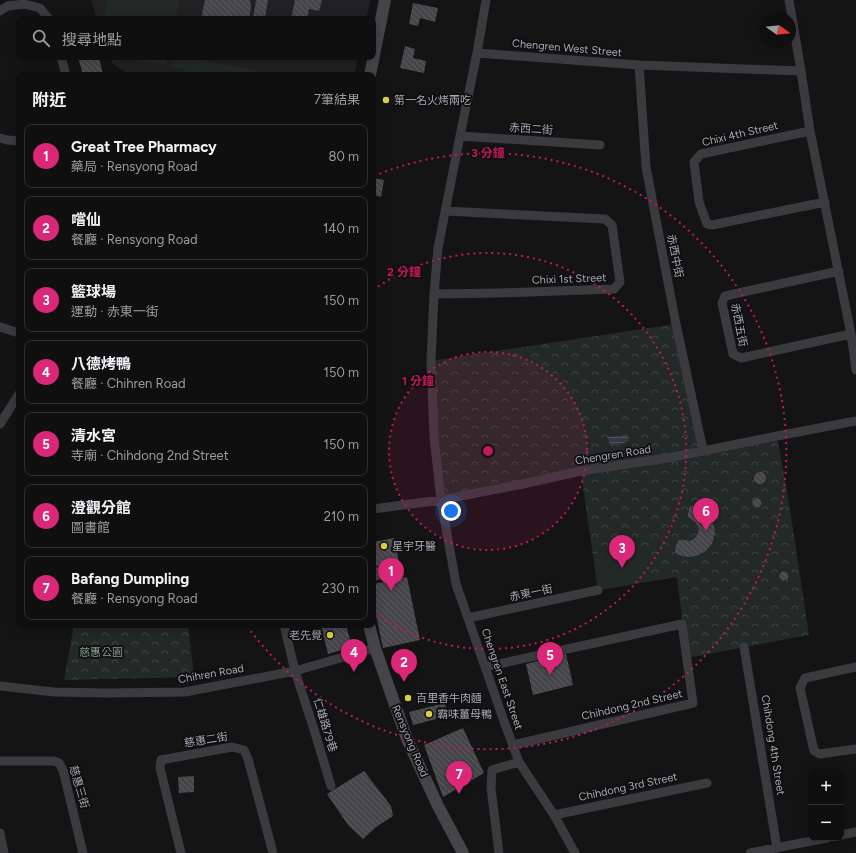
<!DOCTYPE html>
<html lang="zh-TW">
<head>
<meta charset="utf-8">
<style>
  :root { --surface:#0f0f10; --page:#1d1d1e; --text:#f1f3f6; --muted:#9b9c9f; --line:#2f2f30; --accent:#db2777 }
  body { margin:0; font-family:Figtree,"Noto Sans TC",sans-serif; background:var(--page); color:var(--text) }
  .controls { position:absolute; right:12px; bottom:12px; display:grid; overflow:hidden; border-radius:8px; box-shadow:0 2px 10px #0003 }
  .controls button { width:36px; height:36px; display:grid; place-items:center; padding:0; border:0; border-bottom:1px solid var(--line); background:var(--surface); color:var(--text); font:20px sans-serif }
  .compass { position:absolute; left:760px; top:12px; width:36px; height:36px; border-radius:50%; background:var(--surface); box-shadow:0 2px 10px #0003; rotate:105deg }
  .you { position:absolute; left:451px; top:511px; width:14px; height:14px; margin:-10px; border:3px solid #fff; border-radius:50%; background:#1a73e8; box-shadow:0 0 0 6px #1a73e833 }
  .badge { display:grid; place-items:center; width:26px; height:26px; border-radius:50%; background:var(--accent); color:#fff; font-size:13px; font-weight:700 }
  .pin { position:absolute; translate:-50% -33px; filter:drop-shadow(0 1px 2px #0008) }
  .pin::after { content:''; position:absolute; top:21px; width:14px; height:12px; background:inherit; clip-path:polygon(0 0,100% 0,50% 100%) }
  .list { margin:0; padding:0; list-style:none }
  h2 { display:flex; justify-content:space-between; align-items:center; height:52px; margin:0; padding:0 16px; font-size:17px }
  h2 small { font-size:13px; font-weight:400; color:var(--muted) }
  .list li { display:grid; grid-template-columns:26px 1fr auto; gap:12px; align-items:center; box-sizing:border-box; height:64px; margin:0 8px 8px; padding:0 8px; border:1px solid var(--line); border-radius:8px }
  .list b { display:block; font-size:15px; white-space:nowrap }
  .list p { margin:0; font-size:13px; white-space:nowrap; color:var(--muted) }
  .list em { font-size:13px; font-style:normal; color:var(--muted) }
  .icon { flex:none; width:22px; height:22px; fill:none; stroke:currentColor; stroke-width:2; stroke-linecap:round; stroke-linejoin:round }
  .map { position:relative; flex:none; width:856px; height:853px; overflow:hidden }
  .search { position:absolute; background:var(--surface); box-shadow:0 2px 10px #0003; left:16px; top:16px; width:360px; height:44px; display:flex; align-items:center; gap:10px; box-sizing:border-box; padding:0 14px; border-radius:8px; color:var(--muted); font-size:15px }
  .panel { position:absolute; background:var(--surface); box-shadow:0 2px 10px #0003; left:16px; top:72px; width:360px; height:556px; border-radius:8px }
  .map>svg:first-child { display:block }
  .built { fill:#212022 }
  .grass { fill:url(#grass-tufts) }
  .forest { fill:url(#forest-crowns) }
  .pitch { fill:#232926 }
  .water { fill:url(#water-rules) }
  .building { fill:url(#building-back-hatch) }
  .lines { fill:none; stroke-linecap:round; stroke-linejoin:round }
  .street { stroke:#3b3a3f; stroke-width:9 }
  .secondary { stroke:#444449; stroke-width:12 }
  .ring { fill:none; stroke:#c2185b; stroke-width:2; stroke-dasharray:2 4 }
  .poi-dot { fill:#d9ce48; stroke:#0f0f10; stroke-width:1.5 }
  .labels { text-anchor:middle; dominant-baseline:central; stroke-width:3.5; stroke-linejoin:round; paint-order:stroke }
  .street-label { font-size:11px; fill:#a7a8b4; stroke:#0f0f10 }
  .poi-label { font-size:11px; fill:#a7a8b4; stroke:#0f0f10; text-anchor:start }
  .park-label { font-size:11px; fill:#819c8a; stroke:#0f0f10 }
  .centre { fill:#c2185b; stroke:#0f0f10; stroke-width:2 }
  .ring-label { font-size:12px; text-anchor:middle; font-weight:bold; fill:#c2185b; stroke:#0f0f10; stroke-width:3.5; stroke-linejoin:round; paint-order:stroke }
</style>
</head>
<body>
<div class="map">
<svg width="856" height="853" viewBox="0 0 856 853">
  <defs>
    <pattern id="grass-tufts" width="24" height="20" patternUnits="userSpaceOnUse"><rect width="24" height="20" fill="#232926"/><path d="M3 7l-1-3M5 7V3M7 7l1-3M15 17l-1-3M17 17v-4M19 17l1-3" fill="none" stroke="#404543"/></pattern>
    <pattern id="forest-crowns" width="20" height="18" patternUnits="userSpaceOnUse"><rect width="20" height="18" fill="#232926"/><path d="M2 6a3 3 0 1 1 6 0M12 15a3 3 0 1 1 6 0" fill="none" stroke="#404543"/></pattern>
    <pattern id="water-rules" width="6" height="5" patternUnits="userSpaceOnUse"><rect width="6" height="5" fill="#353842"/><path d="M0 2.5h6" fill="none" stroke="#4f525b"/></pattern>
    <pattern id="building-back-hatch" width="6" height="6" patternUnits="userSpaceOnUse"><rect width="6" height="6" fill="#46464a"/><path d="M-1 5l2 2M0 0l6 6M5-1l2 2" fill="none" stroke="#5e5e62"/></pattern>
  </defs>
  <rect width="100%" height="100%" fill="#141415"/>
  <path class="built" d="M91 0H371L366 19H97Z
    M110 57H358L354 75H130L113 64Z"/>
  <path class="grass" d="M205 69 232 75H192Z"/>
  <path class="forest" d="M676 324 703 450 777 436 789 503 809 635 687 658 677 577 598 590 581 473 441 500 431 361Z
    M74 625H188L194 677 64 680Z"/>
  <path class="pitch" d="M108 0H180L176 19H121L104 16Z
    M125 57H168L166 65Z
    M174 57H185L280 75H232L205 69 192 75H177L185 69 172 67Z
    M647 546 652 581 598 590 593 554Z"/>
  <path class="water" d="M617 436H625L629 438V441L618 445 610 446 608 437Z"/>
  <path class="building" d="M205 0H250L251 7 249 19H201Z
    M256 0H268L265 19H253Z
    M295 0H322L319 11 309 9 307 19H291Z
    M413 3 438 8 435 22 420 18 418 26 409 24Z
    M405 46 415 49 413 58 426 61 424 73 400 68Z
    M78 57H99L103 75H83Z
    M373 178 384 180 381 197 373 195Z
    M754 478a6 6 0 1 1 12 0a6 6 0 1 1-12 0Z
    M752.5 503a4.5 4.5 0 1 1 9 0a4.5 4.5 0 1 1-9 0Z
    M690 506 697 507 703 510 708 514 712 520 714 527 715 533 712 544 706 551 696 556 688 557 682 556 675 553 676 545 679 540H683L690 541 694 539 698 534 699 529 695 522 688 517V513Z
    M394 538 399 562 373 567V542Z
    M401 563 403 575 373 581V568Z
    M779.5 576a4.5 4.5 0 1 1 9 0a4.5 4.5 0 1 1-9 0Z
    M407 577 420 640 383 648 373 601V584Z
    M321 625H346L352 647 328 654Z
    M566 654 573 685 533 695 526 664Z
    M445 703 448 716 413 725 409 712Z
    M463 728 484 773 443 797 424 745Z
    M364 771 391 806 393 816 376 827 363 839 348 825 327 794Z
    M194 776V792L179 793 178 777Z"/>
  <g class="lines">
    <path class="street" d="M789 0 801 71
      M0 11 8 6 24 4 40 8 49 19
      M477 53 486 0
      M61 57 66 75
      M639 65 646 167 676 324 703 450
      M810 131 701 154 694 162 699 202 707 224 712 225 825 202
      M460 136 600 145
      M0 138 7 140 19 141
      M839 271 725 296 722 303 733 354 741 358 851 334
      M434 294 498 293 614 289 620 282 612 225 605 219 445 211
      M0 327 19 333
      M0 424 19 394
      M373 509 441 500 523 484 581 471 668 458 777 436 856 421
      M468 618 598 590
      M284 625 295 671 316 736 331 786
      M744 647 777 848
      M485 667 682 624 693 703 513 745
      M856 667 805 678 800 688 814 751 820 754 856 749
      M0 686 54 692 108 693 185 692 295 671 375 648
      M0 761H54L59 763 63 770 83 853
      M554 815 707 783
      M0 833 4 853
      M841 835 856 832
      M181 853 160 768 161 760 232 747 244 750 248 759 273 853
      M499 853 491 788 492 770 519 762
      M575 853 554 815 519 762 505 724 456 584 441 500 434 437 431 361 434 294 438 248 460 136 477 53 639 65 801 71 810 131 851 334 856 370
      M750 853 827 838"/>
    <path class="secondary" d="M370 75 385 0
      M369 625 375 648 407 739 438 806 463 853"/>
  </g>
  <circle cx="488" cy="451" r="99" fill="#c2185b" fill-opacity=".12"/>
  <g class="ring">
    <circle cx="488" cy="451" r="99"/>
    <path d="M373 290A198 198 0 1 1 373 612"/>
    <path d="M374 176A298 298 0 1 1 247 626"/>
  </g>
  <g class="poi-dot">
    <circle cx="386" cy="100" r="4"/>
    <circle cx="384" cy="546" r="4"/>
    <circle cx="330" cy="635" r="4"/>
    <circle cx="408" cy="698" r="4"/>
    <circle cx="429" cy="714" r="4"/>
  </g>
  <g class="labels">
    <g class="street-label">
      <text transform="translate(567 48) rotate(5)">Chengren West Street</text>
      <text transform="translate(531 129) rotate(4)">赤西二街</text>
      <text transform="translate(740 134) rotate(-13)">Chixi 4th Street</text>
      <text transform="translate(675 256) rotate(79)">赤西中街</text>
      <text transform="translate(569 279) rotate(-2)">Chixi 1st Street</text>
      <text transform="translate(739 325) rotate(79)">赤西五街</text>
      <text transform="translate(613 455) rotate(-9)">Chengren Road</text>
      <text transform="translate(531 593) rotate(-12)">赤東一街</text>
      <text transform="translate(211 674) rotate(-10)">Chihren Road</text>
      <text transform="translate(502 679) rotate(71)">Chengren East Street</text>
      <text transform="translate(632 705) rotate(-13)">Chihdong 2nd Street</text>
      <text transform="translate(325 725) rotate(73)">仁雄路79巷</text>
      <text transform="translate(206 740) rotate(-9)">慈惠二街</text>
      <text transform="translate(410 741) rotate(67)">Rensyong Road</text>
      <text transform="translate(773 745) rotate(81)">Chihdong 4th Street</text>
      <text transform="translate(79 787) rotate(74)">慈惠三街</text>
      <text transform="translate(628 787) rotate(-12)">Chihdong 3rd Street</text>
    </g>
    <g class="poi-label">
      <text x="394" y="100">第一名火烤兩吃</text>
      <text x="392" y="546">星宇牙醫</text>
      <text x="322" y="635" text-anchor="end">老先覺</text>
      <text x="416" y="698">百里香牛肉麵</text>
      <text x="437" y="714">霸味薑母鴨</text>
    </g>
    <g class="park-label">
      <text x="101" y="652">慈惠公園</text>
    </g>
  </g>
  <circle cx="488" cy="451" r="6" class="centre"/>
  <g class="ring-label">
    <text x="488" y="157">3 分鐘</text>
    <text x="404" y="276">2 分鐘</text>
    <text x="418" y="385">1 分鐘</text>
  </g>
</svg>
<div class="controls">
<button>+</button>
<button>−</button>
</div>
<svg class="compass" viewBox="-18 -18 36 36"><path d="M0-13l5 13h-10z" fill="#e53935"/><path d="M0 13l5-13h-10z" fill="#9b9c9f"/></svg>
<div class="you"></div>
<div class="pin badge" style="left:391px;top:591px">1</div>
<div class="pin badge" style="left:404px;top:682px">2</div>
<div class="pin badge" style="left:622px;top:568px">3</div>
<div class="pin badge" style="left:354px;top:672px">4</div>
<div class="pin badge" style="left:550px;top:675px">5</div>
<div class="pin badge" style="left:706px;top:531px">6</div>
<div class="pin badge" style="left:459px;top:794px">7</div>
<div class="search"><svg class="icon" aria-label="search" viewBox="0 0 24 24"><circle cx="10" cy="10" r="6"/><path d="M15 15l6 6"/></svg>搜尋地點</div>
<section class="panel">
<h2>附近<small>7筆結果</small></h2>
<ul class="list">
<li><span class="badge">1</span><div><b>Great Tree Pharmacy</b><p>藥局 · Rensyong Road</p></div><em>80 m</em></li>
<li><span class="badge">2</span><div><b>嚐仙</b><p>餐廳 · Rensyong Road</p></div><em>140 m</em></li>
<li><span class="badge">3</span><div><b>籃球場</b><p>運動 · 赤東一街</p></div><em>150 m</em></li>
<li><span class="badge">4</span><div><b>八德烤鴨</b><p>餐廳 · Chihren Road</p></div><em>150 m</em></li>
<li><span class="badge">5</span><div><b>清水宮</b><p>寺廟 · Chihdong 2nd Street</p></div><em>150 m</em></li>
<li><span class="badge">6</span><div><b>澄觀分館</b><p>圖書館</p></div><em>210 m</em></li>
<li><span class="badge">7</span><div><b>Bafang Dumpling</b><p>餐廳 · Rensyong Road</p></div><em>230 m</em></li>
</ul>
</section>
</div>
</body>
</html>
